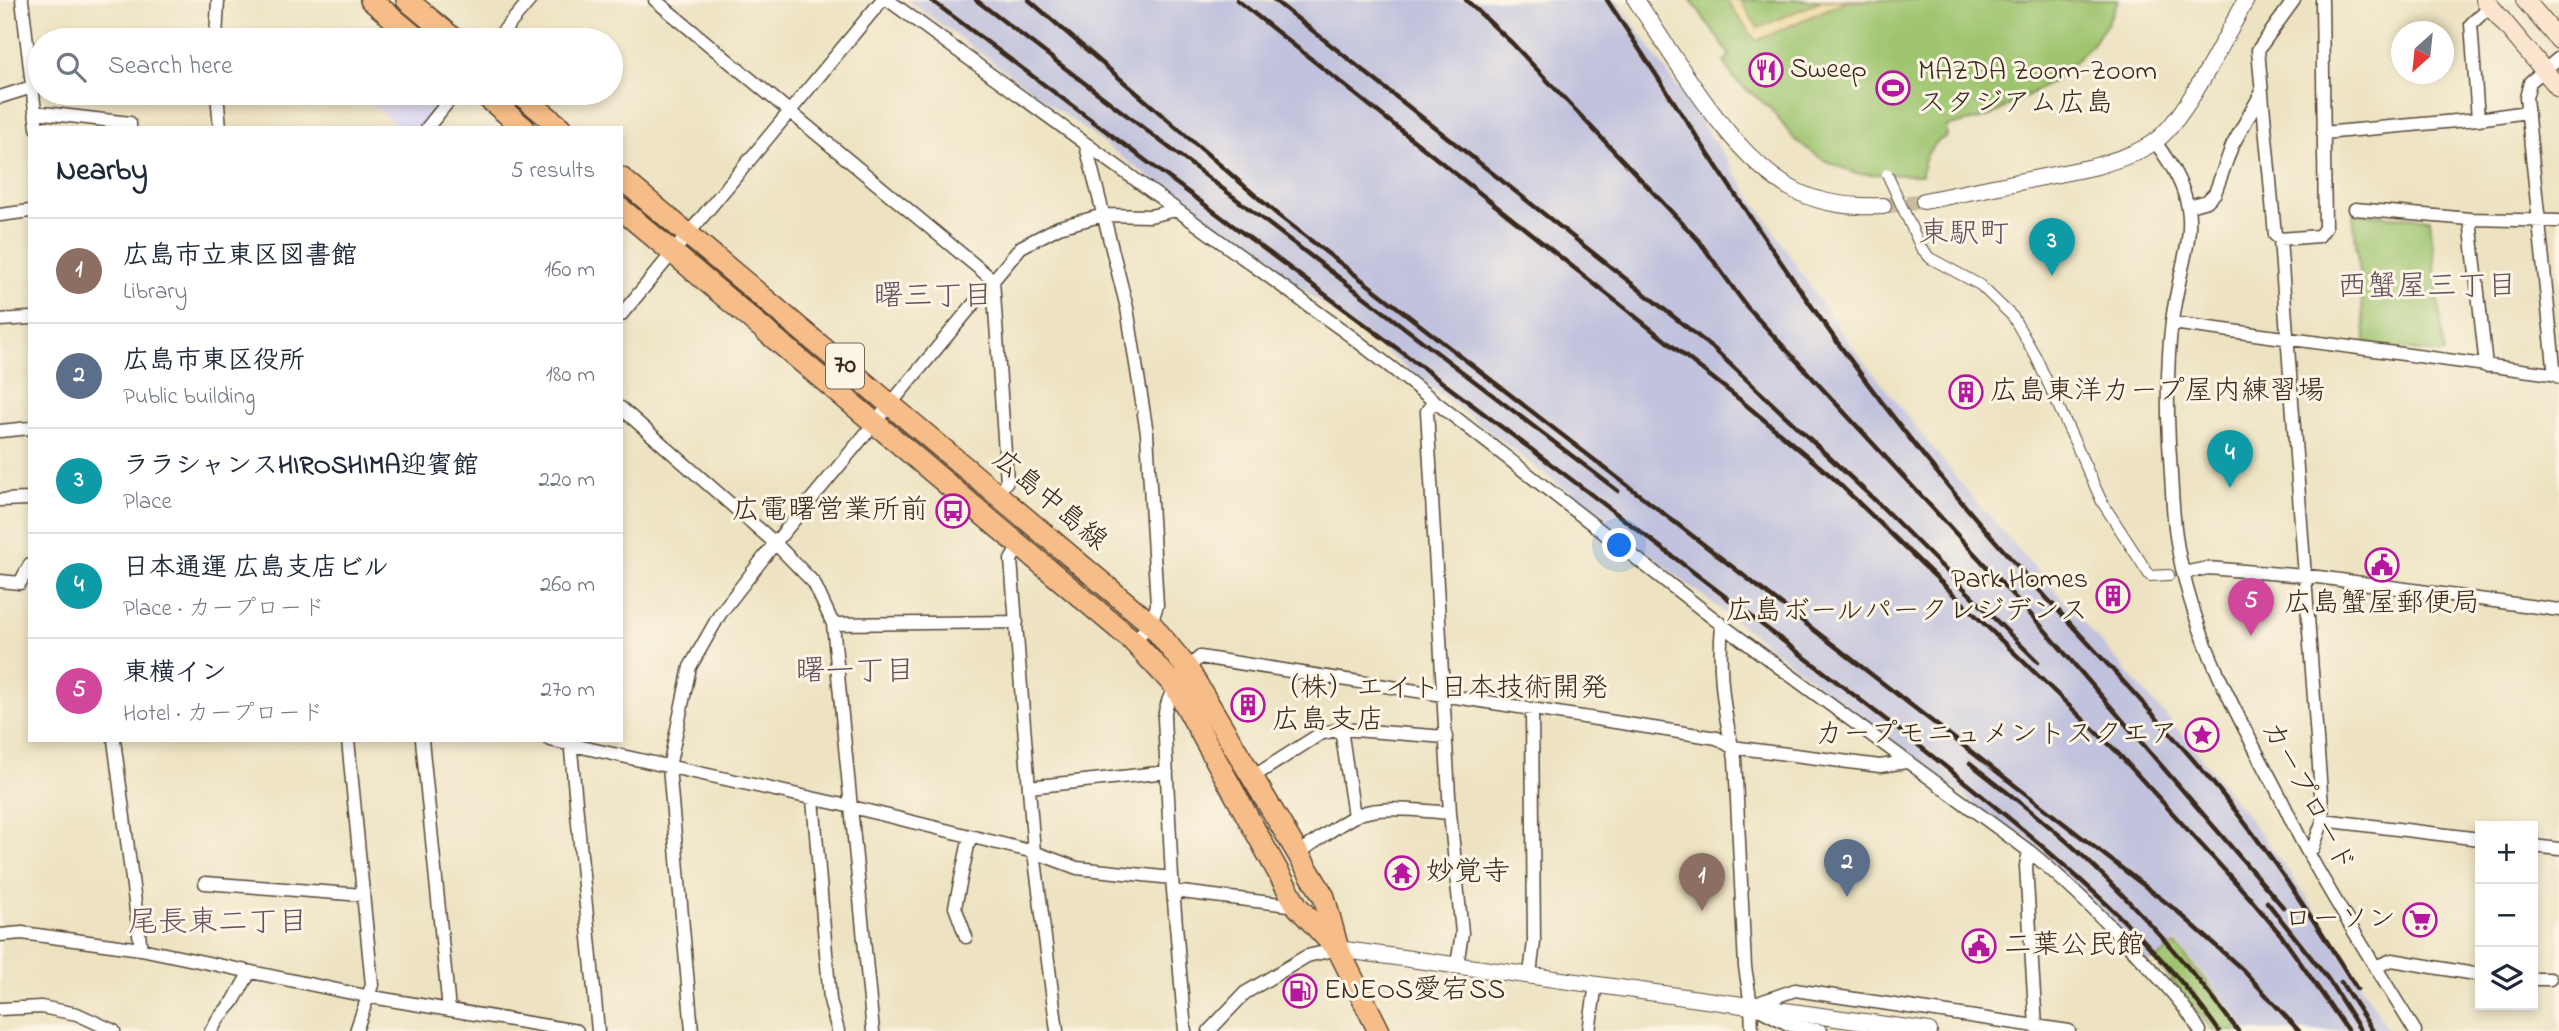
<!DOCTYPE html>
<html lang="en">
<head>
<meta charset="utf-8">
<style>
  :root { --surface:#fff; --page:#f6f6f7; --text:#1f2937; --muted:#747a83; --line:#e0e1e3; --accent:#b5179e }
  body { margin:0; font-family:"Indie Flower","Klee One",sans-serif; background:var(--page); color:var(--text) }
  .controls { position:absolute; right:21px; bottom:21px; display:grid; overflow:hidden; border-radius:0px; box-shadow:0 4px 10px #0003 }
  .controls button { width:63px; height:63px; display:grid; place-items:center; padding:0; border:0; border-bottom:2px solid var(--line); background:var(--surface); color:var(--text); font:35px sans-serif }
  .compass { position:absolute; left:2391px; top:21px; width:63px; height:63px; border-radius:50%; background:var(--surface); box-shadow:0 4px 10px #0003; rotate:207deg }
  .you { position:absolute; left:1620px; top:546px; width:24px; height:24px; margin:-18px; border:5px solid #fff; border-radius:50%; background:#1a73e8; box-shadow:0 0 0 10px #1a73e833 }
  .badge { display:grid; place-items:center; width:46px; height:46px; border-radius:50%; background:var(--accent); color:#fff; font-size:23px; font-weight:700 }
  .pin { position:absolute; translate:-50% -58px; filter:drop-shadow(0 2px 4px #0008) }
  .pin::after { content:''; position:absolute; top:37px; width:24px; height:21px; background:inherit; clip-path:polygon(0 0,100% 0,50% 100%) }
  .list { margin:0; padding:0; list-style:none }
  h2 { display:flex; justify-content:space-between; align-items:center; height:91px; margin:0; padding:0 28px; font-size:30px }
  h2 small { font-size:23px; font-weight:400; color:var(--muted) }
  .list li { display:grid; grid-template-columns:46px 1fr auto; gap:21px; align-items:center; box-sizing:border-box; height:105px; padding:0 28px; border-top:2px solid var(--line) }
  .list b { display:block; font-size:26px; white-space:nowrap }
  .list p { margin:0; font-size:23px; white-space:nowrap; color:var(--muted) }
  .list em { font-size:23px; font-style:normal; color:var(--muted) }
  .icon { flex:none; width:38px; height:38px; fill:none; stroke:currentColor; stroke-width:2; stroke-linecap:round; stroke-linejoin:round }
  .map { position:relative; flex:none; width:2559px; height:1031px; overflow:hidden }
  .search { position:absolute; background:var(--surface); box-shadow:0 4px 10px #0003; left:28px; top:28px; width:595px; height:77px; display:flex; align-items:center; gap:18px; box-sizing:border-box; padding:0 24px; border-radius:38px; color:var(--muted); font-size:26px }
  .panel { position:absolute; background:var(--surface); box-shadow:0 4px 10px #0003; left:28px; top:126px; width:595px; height:616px; border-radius:0px }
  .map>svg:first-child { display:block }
  .built { fill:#dbd6f7 }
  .industrial { fill:#c1c2dd }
  .green { fill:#9ec46e; stroke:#6c7746; stroke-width:2 }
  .sand { fill:#eeda9e; stroke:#94825e; stroke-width:2 }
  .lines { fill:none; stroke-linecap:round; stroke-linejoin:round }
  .tertiary-tunnel { stroke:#c9bda0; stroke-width:16; stroke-dasharray:16 8; stroke-linecap:butt }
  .pedestrian-casing { stroke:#564636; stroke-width:12 }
  .minor-casing { stroke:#564636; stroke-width:15 }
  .tertiary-casing { stroke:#564636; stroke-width:18 }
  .secondary-casing { stroke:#564636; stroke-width:20 }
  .primary-casing { stroke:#564636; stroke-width:24 }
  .pedestrian { stroke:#fff; stroke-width:10 }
  .minor { stroke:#fff; stroke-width:12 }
  .tertiary { stroke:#fff; stroke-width:16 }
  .secondary { stroke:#fce5cf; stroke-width:18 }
  .primary { stroke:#f7bd88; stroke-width:21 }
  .rail { stroke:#3b2a1e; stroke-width:4.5 }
  .pedestrian-bridge-casing { stroke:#564636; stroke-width:12; stroke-linecap:butt }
  .pedestrian-bridge { stroke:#fff; stroke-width:10 }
  .labels { text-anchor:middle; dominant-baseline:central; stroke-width:6; stroke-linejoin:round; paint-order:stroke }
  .shield { fill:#fcf5e5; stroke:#75675a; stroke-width:2 }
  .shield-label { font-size:26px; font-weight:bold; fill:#3b2a1e }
  .poi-label { font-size:28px; fill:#3b2a1e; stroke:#fcf5e5; text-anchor:start }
  .street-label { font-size:28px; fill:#3b2a1e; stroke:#fcf5e5 }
  .neighbourhood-label { font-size:30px; fill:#64525f; stroke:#fcf5e5 }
</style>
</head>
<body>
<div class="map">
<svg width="2559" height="1031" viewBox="0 0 2559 1031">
  <rect width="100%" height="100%" fill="#fcf5e5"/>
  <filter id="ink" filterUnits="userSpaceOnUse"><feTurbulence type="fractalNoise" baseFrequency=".0143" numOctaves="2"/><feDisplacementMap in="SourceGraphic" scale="14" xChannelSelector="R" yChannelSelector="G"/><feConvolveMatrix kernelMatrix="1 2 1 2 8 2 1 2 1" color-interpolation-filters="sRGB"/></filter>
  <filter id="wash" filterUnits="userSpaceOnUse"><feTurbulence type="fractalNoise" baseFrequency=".00686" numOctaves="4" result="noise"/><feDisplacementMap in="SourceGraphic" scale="28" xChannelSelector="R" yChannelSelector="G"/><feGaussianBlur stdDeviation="1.57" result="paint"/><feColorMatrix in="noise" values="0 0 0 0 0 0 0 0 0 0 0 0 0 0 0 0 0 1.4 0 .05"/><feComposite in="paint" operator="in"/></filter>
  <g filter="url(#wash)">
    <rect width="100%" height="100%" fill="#ede2c1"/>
    <path class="built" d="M359 93H449L419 128H400Z"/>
    <path class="industrial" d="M908 0H1617L1711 136 1840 331 1966 490 2188 741 2261 834 2307 897 2389 1031H2246L2225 1000 2177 942 2149 963 2038 854 1347 322Z"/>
    <path class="green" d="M1691 0H2118L2107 24 2089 48 2054 81 1988 117 1946 127 1947 136C1930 144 1923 157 1922 175L1856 174 1822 159 1795 140 1770 108 1734 79 1724 61 1730 56Z
      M2353 213 2430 219 2444 354 2366 344Z
      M2176 945 2219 997 2244 1031H2213L2155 960Z"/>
    <path class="sand" d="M1726 0H1740L1758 28 1822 0H1877L1843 2 1756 41Z"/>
  </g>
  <g filter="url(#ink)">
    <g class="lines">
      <path class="tertiary-tunnel" d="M1883 206 1924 201"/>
      <defs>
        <path id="pedestrian" d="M2102 502 2150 576 2169 575"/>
        <path id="minor" d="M22 0 37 128
          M655 0 993 280 1007 481 997 494
          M888 0 1352 337 1722 625 2029 851C2067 882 2101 916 2135 952 2158 977 2183 1002 2200 1031
          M2294 0 2258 50 2275 235 2280 239 2323 820 2313 848 2307 851
          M216 40 218 0
          M496 40 530 0
          M2559 58 2530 82 2526 98 2554 366 2559 377
          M217 93 220 128
          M0 97 32 87
          M35 112 130 123V128
          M2478 119 2527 112
          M427 128 455 93
          M2323 133 2478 119 2471 24 2490 6
          M2155 142C2212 218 2183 239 2172 321 2167 361 2167 403 2169 443 2172 481 2172 522 2180 559 2196 639 2235 712 2273 783 2285 805 2294 828 2306 849 2340 911 2378 971 2415 1031
          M1086 146 1127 308 1147 433 1157 605 1151 624 1133 641
          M2189 206 2207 201 2215 193 2232 146 2262 92
          M2355 209 2470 219 2559 221
          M0 215 30 211
          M2470 219 2486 366
          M2280 239 2319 236 2325 228 2322 0
          M621 315 882 0
          M0 320 30 318
          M2172 323 2559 375
          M1434 401 1427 411 1450 813 1462 933 1457 965
          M621 408 775 543 814 583 833 624 873 1031
          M0 431 30 428
          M0 500 30 499
          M1020 544 1011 560 1034 852 1057 1031
          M2183 573 2208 568 2318 577 2559 610
          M0 581 20 583 30 564
          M833 624 1017 622
          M1722 625C1718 668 1724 716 1735 758L1745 967 1751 1005 1752 1031
          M1341 729 1354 816
          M114 740 141 949
          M348 740 372 985 356 1031
          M422 740 449 1010
          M550 740 852 807 1034 852 1077 868 1172 878
          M570 740 598 1031
          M1251 778 1320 734 1341 729 1446 737
          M1029 787 1167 772
          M813 799 830 1000 838 1031
          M2323 820 2480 839
          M2533 846 2559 849
          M2029 851 2026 866 2036 1027
          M1298 853C1316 842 1334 827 1353 817 1377 804 1423 811 1450 813
          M205 883 363 895
          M1173 891 1297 906
          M0 935 22 933 141 949 366 996 577 1031
          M966 937 955 907 970 836
          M2375 967 2392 960 2480 975
          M1530 974 1534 942 1532 711
          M2533 979H2550
          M1752 1005 1795 990 2069 1031
          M0 1009 41 1007 77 1014 114 1031
          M1761 1010 1790 1025 1821 1031
          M211 1031 218 1019 233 1002 250 972
          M692 1031 669 767 690 667 720 614 775 543 1021 247 1059 227 1104 215 1150 216 1176 210
          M1185 1031 1172 878 1164 718C1167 694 1182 672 1200 657L1717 738 1732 747 1880 766 1906 762
          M1209 1031 1245 993 1307 956 1338 949
          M1589 1031 1596 984"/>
        <path id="tertiary" d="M1636 0C1676 59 1733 161 1798 192 1825 205 1854 207 1883 206
          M1924 201 2093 167C2113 161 2137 154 2154 142 2185 121 2226 35 2246 0
          M1338 949 1929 1031"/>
        <path id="secondary" d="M2485 0 2559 88
          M2525 0 2559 40"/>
        <path id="primary" d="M371 0 419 40
          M407 0 455 40
          M482 93 524 128
          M519 93 561 128
          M621 178 1151 624 1187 668 1324 897 1338 949 1379 1031
          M621 209 1133 641 1175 686 1297 906 1336 948"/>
      </defs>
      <use href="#pedestrian" class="pedestrian-casing"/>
      <use href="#minor" class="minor-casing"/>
      <use href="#tertiary" class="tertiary-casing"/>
      <use href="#secondary" class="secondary-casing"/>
      <use href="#primary" class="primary-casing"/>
      <use href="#pedestrian" class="pedestrian"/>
      <use href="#minor" class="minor"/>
      <use href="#tertiary" class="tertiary"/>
      <use href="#secondary" class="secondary"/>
      <use href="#primary" class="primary"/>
      <path class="rail" d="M931 0C1208 208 1487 413 1761 624 1849 691 1937 758 2022 829 2093 889 2165 954 2219 1031
        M976 0 1618 491
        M1029 0 1278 215 2177 911 2243 970 2299 1031
        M1237 0 1739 399 1831 476 2115 750 2248 896 2281 935 2348 1031
        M1274 0 1713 348 1879 504 2038 662
        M1466 0 1512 43 1699 241 1747 307 2043 628 2283 907
        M1607 0C1714 162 1817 326 1940 476 2028 584 2129 682 2218 789 2270 852 2314 920 2357 989
        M1970 763C2008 794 2050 824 2085 858 2141 911 2192 969 2238 1031
        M2267 902 2328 979 2361 1031
        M2341 982 2373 1031"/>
      <defs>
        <path id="pedestrian-bridge" d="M1887 174 1921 248 1930 258 1980 285 2013 317 2036 357 2102 502"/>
      </defs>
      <use href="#pedestrian-bridge" class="pedestrian-bridge-casing"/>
      <use href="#pedestrian-bridge" class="pedestrian-bridge"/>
    </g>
  </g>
  <defs>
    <symbol id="restaurant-ring" viewBox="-11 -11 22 22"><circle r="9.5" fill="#fcf5e5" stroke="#b5179e" stroke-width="1.5"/><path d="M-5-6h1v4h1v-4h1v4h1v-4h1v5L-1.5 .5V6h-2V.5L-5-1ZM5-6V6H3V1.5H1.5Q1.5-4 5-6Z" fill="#b5179e"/></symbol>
    <symbol id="stadium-ring" viewBox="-11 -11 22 22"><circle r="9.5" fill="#fcf5e5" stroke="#b5179e" stroke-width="1.5"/><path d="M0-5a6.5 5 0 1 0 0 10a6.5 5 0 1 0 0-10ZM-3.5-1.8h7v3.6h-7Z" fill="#b5179e"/></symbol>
    <symbol id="building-ring" viewBox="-11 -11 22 22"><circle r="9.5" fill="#fcf5e5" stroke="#b5179e" stroke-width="1.5"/><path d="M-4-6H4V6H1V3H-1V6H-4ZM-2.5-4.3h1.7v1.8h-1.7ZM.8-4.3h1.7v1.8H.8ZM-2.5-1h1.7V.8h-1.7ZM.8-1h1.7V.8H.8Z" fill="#b5179e"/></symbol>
    <symbol id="bus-ring" viewBox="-11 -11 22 22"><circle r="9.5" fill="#fcf5e5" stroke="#b5179e" stroke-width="1.5"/><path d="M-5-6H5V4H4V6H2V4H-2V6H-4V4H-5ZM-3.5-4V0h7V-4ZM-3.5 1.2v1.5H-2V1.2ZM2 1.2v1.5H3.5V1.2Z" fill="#b5179e"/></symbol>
    <symbol id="civic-ring" viewBox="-11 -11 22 22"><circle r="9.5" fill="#fcf5e5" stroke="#b5179e" stroke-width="1.5"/><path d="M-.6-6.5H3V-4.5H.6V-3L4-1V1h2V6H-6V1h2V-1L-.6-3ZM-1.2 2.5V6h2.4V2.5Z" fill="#b5179e"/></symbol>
    <symbol id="sight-ring" viewBox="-11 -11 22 22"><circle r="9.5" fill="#fcf5e5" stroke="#b5179e" stroke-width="1.5"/><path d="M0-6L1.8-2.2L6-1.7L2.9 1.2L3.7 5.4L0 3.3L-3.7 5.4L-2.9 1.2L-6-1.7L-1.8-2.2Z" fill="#b5179e"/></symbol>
    <symbol id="temple-ring" viewBox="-11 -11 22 22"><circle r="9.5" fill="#fcf5e5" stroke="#b5179e" stroke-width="1.5"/><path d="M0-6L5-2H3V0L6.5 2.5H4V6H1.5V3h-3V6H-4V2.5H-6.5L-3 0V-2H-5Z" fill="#b5179e"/></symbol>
    <symbol id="supermarket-ring" viewBox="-11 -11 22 22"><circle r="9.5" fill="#fcf5e5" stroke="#b5179e" stroke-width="1.5"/><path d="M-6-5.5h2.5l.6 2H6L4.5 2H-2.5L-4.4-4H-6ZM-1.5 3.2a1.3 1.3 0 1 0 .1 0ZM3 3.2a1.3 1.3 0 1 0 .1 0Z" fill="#b5179e"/></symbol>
    <symbol id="fuel-ring" viewBox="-11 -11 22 22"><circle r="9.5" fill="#fcf5e5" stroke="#b5179e" stroke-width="1.5"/><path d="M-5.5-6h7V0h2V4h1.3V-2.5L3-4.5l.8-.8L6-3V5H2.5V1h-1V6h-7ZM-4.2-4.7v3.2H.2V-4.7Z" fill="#b5179e"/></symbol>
  </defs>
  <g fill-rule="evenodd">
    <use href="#restaurant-ring" x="1747" y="51" width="38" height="38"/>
    <use href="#stadium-ring" x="1874" y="69" width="38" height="38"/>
    <use href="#building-ring" x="1947" y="373" width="38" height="38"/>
    <use href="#bus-ring" x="934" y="492" width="38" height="38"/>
    <use href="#civic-ring" x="2363" y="546" width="38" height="38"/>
    <use href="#building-ring" x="2094" y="577" width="38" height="38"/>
    <use href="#building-ring" x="1229" y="686" width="38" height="38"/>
    <use href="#sight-ring" x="2183" y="716" width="38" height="38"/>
    <use href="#temple-ring" x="1383" y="854" width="38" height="38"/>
    <use href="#supermarket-ring" x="2401" y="901" width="38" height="38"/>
    <use href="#civic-ring" x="1960" y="927" width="38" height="38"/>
    <use href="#fuel-ring" x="1281" y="972" width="38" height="38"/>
  </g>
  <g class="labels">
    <rect class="shield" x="826" y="343.5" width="38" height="45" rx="5"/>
    <g class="shield-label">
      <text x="845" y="366">70</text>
    </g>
    <g class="poi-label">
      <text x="1790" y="70">Sweep</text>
      <text x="1918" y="72">MAZDA Zoom-Zoom<tspan x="1918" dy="32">スタジアム広島</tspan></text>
      <text x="1990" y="392">広島東洋カープ屋内練習場</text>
      <text x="928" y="511" text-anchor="end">広電曙営業所前</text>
      <text x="2088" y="580" text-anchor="end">Park Homes<tspan x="2088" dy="32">広島ボールパークレジデンス</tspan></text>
      <text x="2382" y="604" text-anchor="middle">広島蟹屋郵便局</text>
      <text x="1272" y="689">（株）エイト日本技術開発<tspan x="1272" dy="32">広島支店</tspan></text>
      <text x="2178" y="735" text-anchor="end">カープモニュメントスクエア</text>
      <text x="1426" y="873">妙覚寺</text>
      <text x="2396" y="920" text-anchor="end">ローソン</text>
      <text x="2004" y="946">二葉公民館</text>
      <text x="1324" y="991">ENEOS愛宕SS</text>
    </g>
    <g class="street-label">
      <text transform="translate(1049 501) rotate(40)">広島中島線</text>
      <text transform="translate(2307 797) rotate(62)">カープロード</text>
    </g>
    <g class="neighbourhood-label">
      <text x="1964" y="235">東駅町</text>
      <text x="2427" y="288">西蟹屋三丁目</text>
      <text x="933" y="298">曙三丁目</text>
      <text x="855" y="673">曙一丁目</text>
      <text x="218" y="924">尾長東二丁目</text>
    </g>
  </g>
</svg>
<div class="controls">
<button>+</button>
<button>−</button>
<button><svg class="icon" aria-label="layers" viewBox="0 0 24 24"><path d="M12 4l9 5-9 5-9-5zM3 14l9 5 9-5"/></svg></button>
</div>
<svg class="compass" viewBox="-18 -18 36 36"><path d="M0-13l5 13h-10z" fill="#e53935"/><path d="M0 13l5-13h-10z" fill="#747a83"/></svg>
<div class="you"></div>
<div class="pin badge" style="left:1702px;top:911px;background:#8d6e63">1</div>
<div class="pin badge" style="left:1847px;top:897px;background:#5c6f8a">2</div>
<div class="pin badge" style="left:2052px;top:276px;background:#0f9aa8">3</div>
<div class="pin badge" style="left:2230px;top:488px;background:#0f9aa8">4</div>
<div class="pin badge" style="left:2251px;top:636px;background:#d1479c">5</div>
<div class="search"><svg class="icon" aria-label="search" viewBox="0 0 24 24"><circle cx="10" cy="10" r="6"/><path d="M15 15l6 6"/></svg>Search here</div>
<section class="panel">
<h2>Nearby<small>5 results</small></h2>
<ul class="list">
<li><span class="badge" style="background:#8d6e63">1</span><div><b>広島市立東区図書館</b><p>Library</p></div><em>160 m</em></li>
<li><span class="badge" style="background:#5c6f8a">2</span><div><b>広島市東区役所</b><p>Public building</p></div><em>180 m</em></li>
<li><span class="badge" style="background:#0f9aa8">3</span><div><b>ララシャンスHIROSHIMA迎賓館</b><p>Place</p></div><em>220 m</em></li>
<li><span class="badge" style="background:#0f9aa8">4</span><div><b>日本通運 広島支店ビル</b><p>Place · カープロード</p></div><em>260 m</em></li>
<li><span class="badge" style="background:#d1479c">5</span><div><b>東横イン</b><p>Hotel · カープロード</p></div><em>270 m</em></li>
</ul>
</section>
</div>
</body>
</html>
